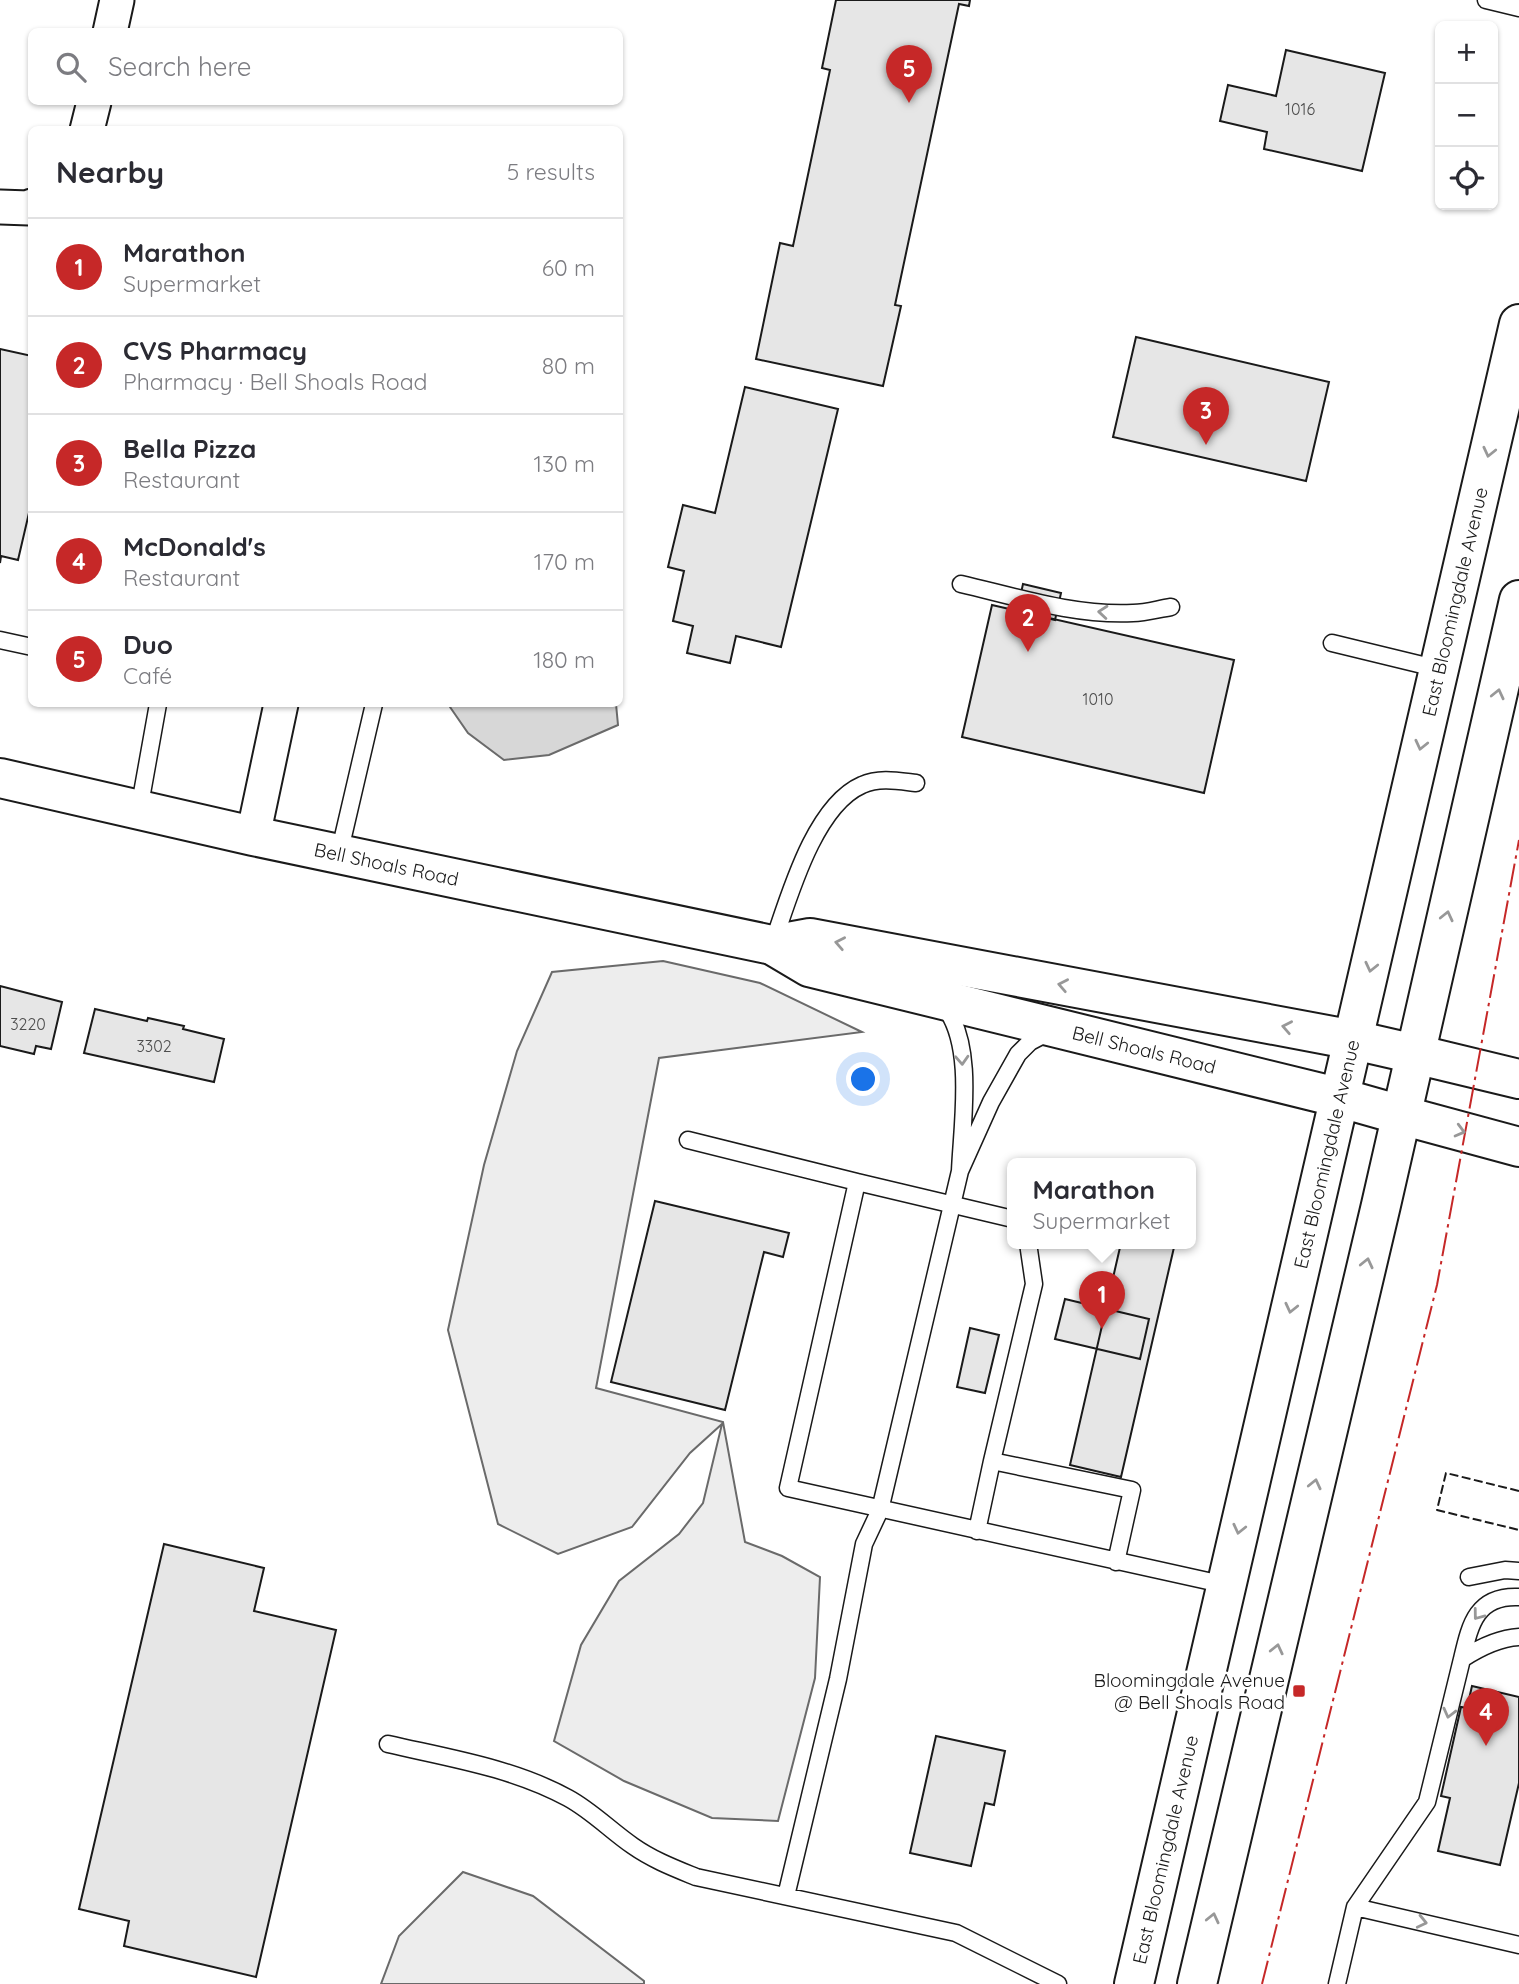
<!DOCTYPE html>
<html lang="en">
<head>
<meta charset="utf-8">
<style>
  :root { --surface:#fff; --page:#f7f7f7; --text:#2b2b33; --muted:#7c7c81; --line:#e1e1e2; --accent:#c62828 }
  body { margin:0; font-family:Quicksand,sans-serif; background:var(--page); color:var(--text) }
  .controls { position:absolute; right:21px; top:21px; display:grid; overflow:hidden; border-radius:10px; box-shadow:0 2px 5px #0004 }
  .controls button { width:63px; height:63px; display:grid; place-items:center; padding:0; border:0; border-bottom:2px solid var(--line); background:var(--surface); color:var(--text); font:35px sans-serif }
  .you { position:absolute; left:864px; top:1080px; width:24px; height:24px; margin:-18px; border:5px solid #fff; border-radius:50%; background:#1a73e8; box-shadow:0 0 0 10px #1a73e833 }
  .badge { display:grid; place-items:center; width:46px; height:46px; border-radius:50%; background:var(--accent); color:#fff; font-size:23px; font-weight:700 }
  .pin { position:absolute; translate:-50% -58px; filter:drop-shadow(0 2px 4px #0008) }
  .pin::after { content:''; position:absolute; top:37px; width:24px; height:21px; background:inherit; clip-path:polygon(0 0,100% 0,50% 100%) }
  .popup { position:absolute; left:1007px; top:1158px; width:189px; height:91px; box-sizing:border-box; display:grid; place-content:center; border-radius:10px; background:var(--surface); filter:drop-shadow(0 2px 5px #0005); font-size:23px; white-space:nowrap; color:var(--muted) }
  .popup b { font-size:26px; color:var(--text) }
  .popup::after { content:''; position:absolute; left:50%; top:100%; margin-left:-14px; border:14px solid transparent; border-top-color:var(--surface) }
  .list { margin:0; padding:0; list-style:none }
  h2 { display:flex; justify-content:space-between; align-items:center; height:91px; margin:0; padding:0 28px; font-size:30px }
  h2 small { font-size:23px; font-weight:400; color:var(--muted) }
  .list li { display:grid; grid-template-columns:46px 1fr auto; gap:21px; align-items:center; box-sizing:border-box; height:98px; padding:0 28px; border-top:2px solid var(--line) }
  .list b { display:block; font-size:26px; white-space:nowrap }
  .list p { margin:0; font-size:23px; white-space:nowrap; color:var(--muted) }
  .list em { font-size:23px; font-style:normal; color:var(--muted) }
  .icon { flex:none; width:38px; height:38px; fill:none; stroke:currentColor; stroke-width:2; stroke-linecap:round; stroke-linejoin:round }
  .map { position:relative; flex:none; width:1519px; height:1984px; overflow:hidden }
  .search { position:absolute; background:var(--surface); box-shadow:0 2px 5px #0004; left:28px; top:28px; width:595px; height:77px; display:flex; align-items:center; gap:18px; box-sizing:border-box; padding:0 24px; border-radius:10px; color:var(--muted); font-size:26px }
  .panel { position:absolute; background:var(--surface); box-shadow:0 2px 5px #0004; left:28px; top:126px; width:595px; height:581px; border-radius:10px }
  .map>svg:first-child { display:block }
  .green { fill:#ededed; stroke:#6a6a6a; stroke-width:2 }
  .water { fill:#d7d7d7; stroke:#6a6a6a; stroke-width:2 }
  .building { fill:#e6e6e6; stroke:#1a1a1a; stroke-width:2 }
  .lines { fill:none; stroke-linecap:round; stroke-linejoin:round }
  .service-casing { stroke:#1a1a1a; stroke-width:19 }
  .minor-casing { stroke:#1a1a1a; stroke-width:37 }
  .tertiary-casing { stroke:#1a1a1a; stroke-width:42 }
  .secondary-casing { stroke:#1a1a1a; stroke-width:42 }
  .service { stroke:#fff; stroke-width:16 }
  .minor { stroke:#fff; stroke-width:33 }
  .tertiary { stroke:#fff; stroke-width:38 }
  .secondary { stroke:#fff; stroke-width:38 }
  .fence { stroke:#1a1a1a; stroke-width:2; stroke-dasharray:9 3.5; stroke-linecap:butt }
  .power { stroke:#c62828; stroke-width:2; stroke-dasharray:24 5 3.5 5; stroke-linecap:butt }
  .oneway { stroke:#989898 }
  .poi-dot { fill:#c62828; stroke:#fff; stroke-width:2.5 }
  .labels { text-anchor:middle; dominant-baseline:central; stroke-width:5; stroke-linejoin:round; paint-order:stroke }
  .number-label { font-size:16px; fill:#4d4d4d }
  .street-label { font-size:19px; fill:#1a1a1a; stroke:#fff }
  .poi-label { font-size:19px; fill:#1a1a1a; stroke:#fff; text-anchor:end }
</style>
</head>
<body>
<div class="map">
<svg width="1519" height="1984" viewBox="0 0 1519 1984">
  <rect width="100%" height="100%" fill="#fff"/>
  <path class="green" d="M663 961 760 983 862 1032 659 1058 596 1388 723 1422 745 1542 782 1556 820 1577 815 1678 778 1821 712 1818 624 1781 554 1741 581 1645 619 1581 679 1534 703 1503 722 1424 690 1453 632 1527 558 1554 498 1524 448 1330 484 1165 517 1051 552 972Z
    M463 1872 533 1896 644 1981V1984H381L399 1936Z"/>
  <path class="water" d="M454 704H616L618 725 549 755 504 760 468 733 450 707Z"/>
  <path class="building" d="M836 0H970L969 6 959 4 895 305 901 306 883 386 756 359 780 243 793 246 830 70 822 68Z
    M1286 50 1385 73 1362 171 1264 149 1267 132 1220 121 1228 85 1276 96Z
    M1136 337 1329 382 1306 481 1113 437Z
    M0 349 32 356V500L18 560 1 556 0 563Z
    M745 387 838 409 781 647 736 636 730 663 687 653 693 626 673 621 684 571 668 567 683 505 715 513Z
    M1023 584 1061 593 1055 620 1017 611Z
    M992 605 1234 660 1204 793 962 737Z
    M0 986 62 1002 51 1049 36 1046 34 1054 0 1046Z
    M95 1009 147 1021 148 1018 184 1026 183 1029 224 1039 214 1082 84 1053Z
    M655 1201 789 1233 783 1257 764 1252 725 1410 611 1382Z
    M1121 1243H1175L1121 1477 1070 1465Z
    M1065 1299 1149 1319 1140 1359 1055 1339Z
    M970 1328 999 1335 985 1393 957 1387Z
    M164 1544 264 1568 254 1611 336 1630 256 1977 124 1946 129 1921 79 1909Z
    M1472 1686 1519 1697V1783L1500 1865 1438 1851 1450 1798 1441 1796 1461 1707 1467 1708Z
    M936 1736 1005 1751 994 1805 985 1803 971 1866 910 1853Z"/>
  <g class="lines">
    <defs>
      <path id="service" d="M1486 0 1519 8
        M961 584C1017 597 1075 616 1133 613 1146 613 1158 609 1171 607
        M0 640 32 647
        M1332 643 1439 669
        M139 810 158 704
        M339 854 374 704
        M773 943C789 897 814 806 862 785 879 777 899 781 916 783
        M944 1006C975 1045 962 1123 960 1171L991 1102 1018 1054 1030 1042 1049 1032
        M688 1140 857 1182
        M1013 1219 857 1182 788 1488 1226 1585
        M1028 1243 1034 1284 992 1461 1132 1490 1116 1562
        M977 1531 992 1461
        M1469 1577 1505 1570 1519 1571
        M1462 1659C1470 1625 1476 1595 1519 1597
        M388 1744C449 1758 513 1768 568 1798 592 1811 611 1831 633 1846 653 1860 674 1868 696 1877L956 1933 1058 1984
        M786 1896 838 1679 864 1544 880 1510 960 1171
        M1355 1907 1519 1945
        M1337 1984 1355 1907 1427 1802 1462 1659C1479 1648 1498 1638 1519 1637"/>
      <path id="minor" d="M110 32 117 0
        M87 130 94 102
        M0 207 29 208 32 206
        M253 836 281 704"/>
      <path id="tertiary" d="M1354 1040 1415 1054
        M1341 1098 1401 1115"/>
      <g id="secondary">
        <path id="s1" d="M0 778 253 836 772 945 809 967 1341 1098"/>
        <path d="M772 945 810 938 1354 1040"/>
        <path d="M1415 1054 1519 1079"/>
        <path d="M1401 1115 1519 1147"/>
        <path id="s2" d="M1134 1984 1519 324"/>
        <path d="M1197 1984 1381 1205 1519 600"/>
      </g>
    </defs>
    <use href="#service" class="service-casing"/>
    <use href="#minor" class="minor-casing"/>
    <use href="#tertiary" class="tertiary-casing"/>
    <use href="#secondary" class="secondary-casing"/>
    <use href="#service" class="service"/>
    <use href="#minor" class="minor"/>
    <use href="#tertiary" class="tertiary"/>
    <use href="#secondary" class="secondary"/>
    <path class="fence" d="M1519 1491 1446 1473 1437 1510 1519 1530"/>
    <path class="power" d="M1262 1984 1437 1285 1519 840"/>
  </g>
  <defs><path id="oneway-chevron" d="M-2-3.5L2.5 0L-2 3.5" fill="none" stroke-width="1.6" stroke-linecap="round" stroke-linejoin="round" transform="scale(1.75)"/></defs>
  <g class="oneway">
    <use href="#oneway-chevron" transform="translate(1489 452) rotate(103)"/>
    <use href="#oneway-chevron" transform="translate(1103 612) rotate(-175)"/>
    <use href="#oneway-chevron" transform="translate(1498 694) rotate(-77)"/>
    <use href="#oneway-chevron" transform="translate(1421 745) rotate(103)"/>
    <use href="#oneway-chevron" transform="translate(1447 916) rotate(-77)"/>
    <use href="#oneway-chevron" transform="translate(840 943) rotate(-169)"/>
    <use href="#oneway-chevron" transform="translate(1371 967) rotate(103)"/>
    <use href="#oneway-chevron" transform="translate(1063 985) rotate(-169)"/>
    <use href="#oneway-chevron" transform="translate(1287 1027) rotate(-169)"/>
    <use href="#oneway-chevron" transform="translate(962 1060) rotate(87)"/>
    <use href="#oneway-chevron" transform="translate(1460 1131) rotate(15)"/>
    <use href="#oneway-chevron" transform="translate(1367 1263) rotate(-77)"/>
    <use href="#oneway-chevron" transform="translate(1291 1308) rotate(103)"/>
    <use href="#oneway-chevron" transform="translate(1315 1484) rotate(-77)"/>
    <use href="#oneway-chevron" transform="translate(1239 1529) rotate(103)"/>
    <use href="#oneway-chevron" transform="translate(1478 1615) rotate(127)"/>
    <use href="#oneway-chevron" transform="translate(1277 1649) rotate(-77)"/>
    <use href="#oneway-chevron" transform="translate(1449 1713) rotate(104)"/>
    <use href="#oneway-chevron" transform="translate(1213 1918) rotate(-77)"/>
    <use href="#oneway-chevron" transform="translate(1422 1922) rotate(13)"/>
  </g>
  <rect class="poi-dot" x="1292" y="1684" width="14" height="14" rx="3.5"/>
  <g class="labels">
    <g class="number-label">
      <text x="1300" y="109">1016</text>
      <text x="1098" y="699">1010</text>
      <text x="28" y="1024">3220</text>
      <text x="154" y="1046">3302</text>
    </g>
    <g class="street-label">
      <text stroke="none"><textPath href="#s2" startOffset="1419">East Bloomingdale Avenue</textPath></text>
      <text stroke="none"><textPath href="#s1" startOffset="396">Bell Shoals Road</textPath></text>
      <text stroke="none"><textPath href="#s1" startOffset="1178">Bell Shoals Road</textPath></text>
      <text stroke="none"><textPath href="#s2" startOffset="852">East Bloomingdale Avenue</textPath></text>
      <text stroke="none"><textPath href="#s2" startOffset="138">East Bloomingdale Avenue</textPath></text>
    </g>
    <g class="poi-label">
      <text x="1285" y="1680">Bloomingdale Avenue<tspan x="1285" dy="22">@ Bell Shoals Road</tspan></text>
    </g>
  </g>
</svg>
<div class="controls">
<button>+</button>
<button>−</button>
<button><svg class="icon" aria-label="locate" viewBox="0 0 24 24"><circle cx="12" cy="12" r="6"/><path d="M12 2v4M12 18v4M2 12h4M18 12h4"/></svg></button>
</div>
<div class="you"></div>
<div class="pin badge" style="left:1102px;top:1329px">1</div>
<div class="popup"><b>Marathon</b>Supermarket</div>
<div class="pin badge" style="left:1028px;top:652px">2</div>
<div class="pin badge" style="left:1206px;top:445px">3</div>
<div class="pin badge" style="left:1486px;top:1746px">4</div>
<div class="pin badge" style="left:909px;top:103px">5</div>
<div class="search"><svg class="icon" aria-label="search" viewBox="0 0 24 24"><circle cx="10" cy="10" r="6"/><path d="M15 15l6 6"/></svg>Search here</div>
<section class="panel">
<h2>Nearby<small>5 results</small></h2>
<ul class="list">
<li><span class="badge">1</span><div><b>Marathon</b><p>Supermarket</p></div><em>60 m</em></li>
<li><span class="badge">2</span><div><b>CVS Pharmacy</b><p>Pharmacy · Bell Shoals Road</p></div><em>80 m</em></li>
<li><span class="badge">3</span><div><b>Bella Pizza</b><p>Restaurant</p></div><em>130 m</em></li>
<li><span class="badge">4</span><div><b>McDonald's</b><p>Restaurant</p></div><em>170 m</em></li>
<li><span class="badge">5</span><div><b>Duo</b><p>Café</p></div><em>180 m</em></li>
</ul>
</section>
</div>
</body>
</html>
